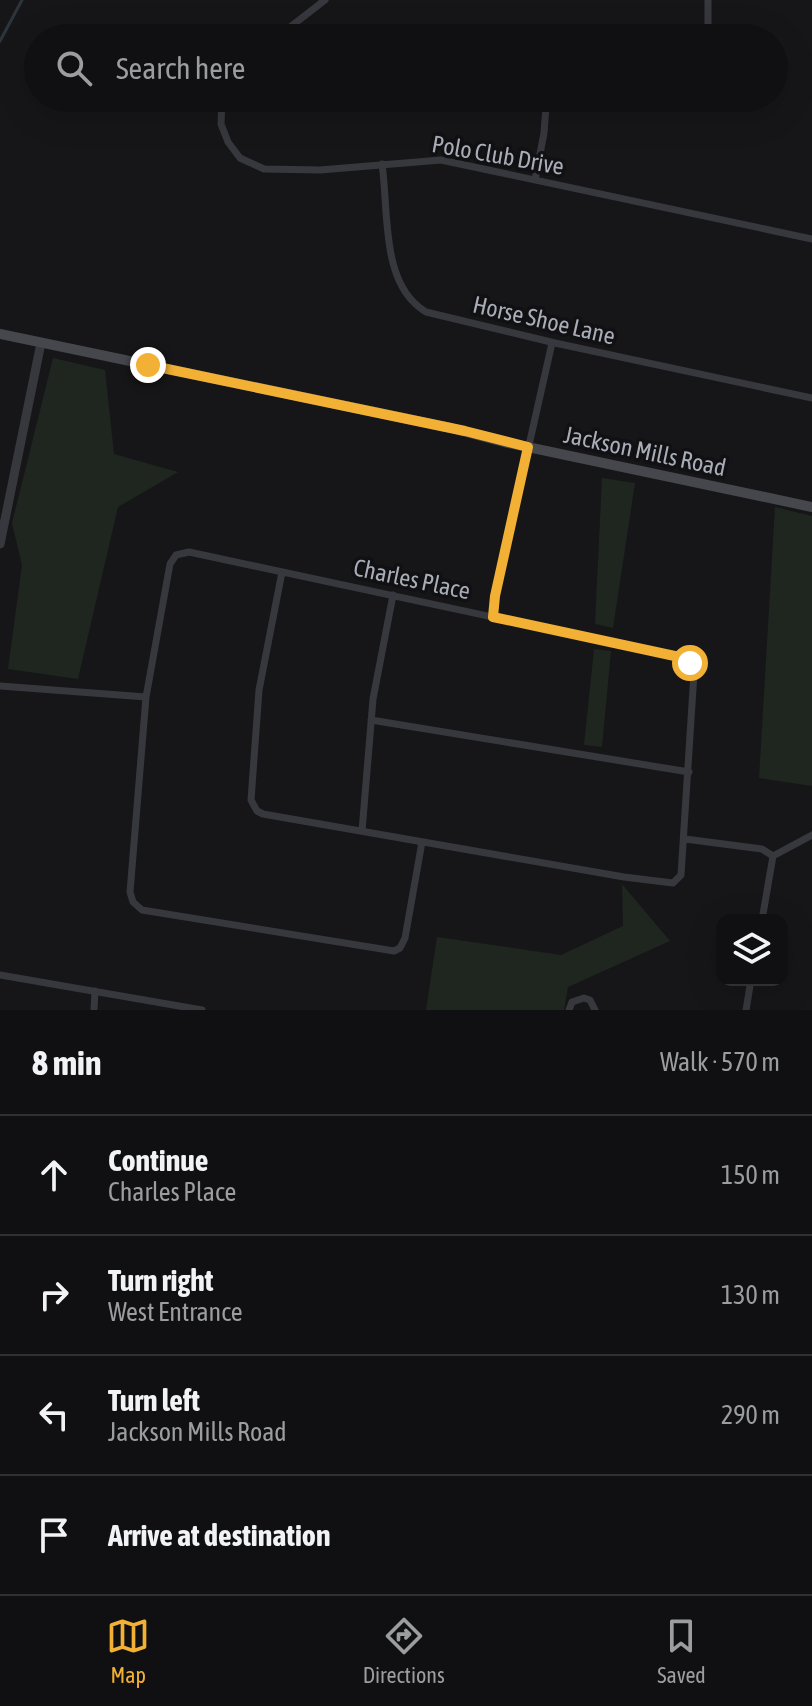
<!DOCTYPE html>
<html lang="en">
<head>
<meta charset="utf-8">
<style>
  :root { --surface:#101012; --page:#1e1e20; --text:#f1f3f6; --muted:#9c9d9f; --line:#303032; --accent:#f2b134 }
  body { margin:0; font-family:"Asap Condensed",sans-serif; background:var(--page); color:var(--text) }
  .controls { position:absolute; right:24px; bottom:24px; display:grid; overflow:hidden; border-radius:16px; box-shadow:0 8px 32px #0002 }
  .controls button { width:72px; height:72px; display:grid; place-items:center; padding:0; border:0; border-bottom:2px solid var(--line); background:var(--surface); color:var(--text); font:40px sans-serif }
  .stop { position:absolute; width:24px; height:24px; margin:-18px; border:6px solid #f2b134; border-radius:50%; background:#fff }
  .stop.end { background:#f2b134; border-color:#fff; box-shadow:0 2px 8px #0008 }
  .list { margin:0; padding:0; list-style:none }
  h2 { display:flex; justify-content:space-between; align-items:center; height:104px; margin:0; padding:0 32px; font-size:34px }
  h2 small { font-size:26px; font-weight:400; color:var(--muted) }
  .list li { display:grid; grid-template-columns:52px 1fr auto; gap:24px; align-items:center; box-sizing:border-box; height:120px; padding:0 32px; border-top:2px solid var(--line) }
  .list b { display:block; font-size:30px; white-space:nowrap }
  .list p { margin:0; font-size:26px; white-space:nowrap; color:var(--muted) }
  .list em { font-size:26px; font-style:normal; color:var(--muted) }
  .icon { flex:none; width:44px; height:44px; fill:none; stroke:currentColor; stroke-width:2; stroke-linecap:round; stroke-linejoin:round }
  .map { position:relative; flex:none; width:812px; height:1010px; overflow:hidden }
  .search { position:absolute; background:var(--surface); box-shadow:0 8px 32px #0002; left:24px; right:24px; top:24px; height:88px; display:flex; align-items:center; gap:20px; box-sizing:border-box; padding:0 28px; border-radius:44px; color:var(--muted); font-size:30px }
  .sheet { height:584px; background:var(--surface) }
  nav { display:flex; justify-content:space-around; align-items:center; box-sizing:border-box; height:112px; border-top:2px solid var(--line); background:var(--surface); font-size:22px; color:var(--muted) }
  nav a { display:grid; justify-items:center; gap:4px }
  nav .on { color:var(--accent) }
  .map>svg:first-child { display:block }
  .green { fill:#1e261f }
  .lines { fill:none; stroke-linecap:round; stroke-linejoin:round }
  .stream { stroke:#2c353c; stroke-width:3 }
  .minor { stroke:#37383d; stroke-width:7 }
  .tertiary { stroke:#37383d; stroke-width:9 }
  .secondary { stroke:#45474d; stroke-width:10 }
  .route { stroke:#f2b134; stroke-width:10 }
  .labels { text-anchor:middle; dominant-baseline:central; stroke-width:7; stroke-linejoin:round; paint-order:stroke }
  .street-label { font-size:24px; fill:#a8adb8; stroke:#111113 }
</style>
</head>
<body>
<div class="map">
<svg width="812" height="1010" viewBox="0 0 812 1010">
  <rect width="100%" height="100%" fill="#161618"/>
  <path class="green" d="M53 358 105 370 114 454 178 472 118 507 78 679 8 669 22 565 12 523Z
    M602 478 635 483 613 628 595 624Z
    M775 507 812 516V786L759 778Z
    M594 649 611 651 602 747 584 745Z
    M622 884 670 941 568 987 564 1010H426L437 937 561 955 623 926Z"/>
  <g class="lines">
    <path class="stream" d="M0 41 22 0"/>
    <path class="minor" d="M708 0V24L715 38
      M276 38 325 0
      M222 98 221 124 228 142 240 158 264 169 320 170 441 160 812 239
      M382 164C389 211 380 285 426 312L555 343 812 398
      M535 180 544 133 546 106
      M282 572 259 690 251 800 257 811 263 814 624 877 673 883 681 875 694 673 690 663 684 658 189 552 176 555 170 564 146 697 130 892 133 902 142 910 394 951 400 948 405 938 422 842
      M493 617 495 596 552 343
      M0 686 146 697
      M371 720 689 772
      M362 831 373 699 393 595
      M685 839 762 849 773 856
      M773 856 812 835
      M762 920 773 856
      M0 975 202 1010
      M94 1010 95 991
      M569 1010 572 1002 584 998 590 1000 595 1010
      M746 1010 751 980"/>
    <path class="tertiary" d="M0 544 41 343"/>
    <path class="secondary" d="M0 334 451 428 504 442 812 507"/>
  </g>
  <g class="lines">
    <path class="route" d="M148 365 465 431 528 447 495 596 493 617 684 658 690 663"/>
  </g>
  <g class="labels">
    <g class="street-label">
      <text transform="translate(498 155) rotate(10)">Polo Club Drive</text>
      <text transform="translate(544 320) rotate(13)">Horse Shoe Lane</text>
      <text transform="translate(645 451) rotate(12)">Jackson Mills Road</text>
      <text transform="translate(412 579) rotate(12)">Charles Place</text>
    </g>
  </g>
</svg>
<div class="controls">
<button><svg class="icon" aria-label="layers" viewBox="0 0 24 24"><path d="M12 4l9 5-9 5-9-5zM3 14l9 5 9-5"/></svg></button>
</div>
<div class="stop" style="left:690px;top:663px"></div>
<div class="stop end" style="left:148px;top:365px"></div>
<div class="search"><svg class="icon" aria-label="search" viewBox="0 0 24 24"><circle cx="10" cy="10" r="6"/><path d="M15 15l6 6"/></svg>Search here</div>
</div>
<section class="sheet">
<h2>8 min<small>Walk · 570 m</small></h2>
<ul class="list">
<li><svg class="icon" aria-label="ahead" viewBox="0 0 24 24"><path d="M12 20V5M6 11l6-6 6 6"/></svg><div><b>Continue</b><p>Charles Place</p></div><em>150 m</em></li>
<li><svg class="icon" aria-label="right" viewBox="0 0 24 24"><path d="M7 20v-9h11M14 6l5 5-5 5"/></svg><div><b>Turn right</b><p>West Entrance</p></div><em>130 m</em></li>
<li><svg class="icon" aria-label="left" viewBox="0 0 24 24"><path d="M17 20v-9H6M10 6l-5 5 5 5"/></svg><div><b>Turn left</b><p>Jackson Mills Road</p></div><em>290 m</em></li>
<li><svg class="icon" aria-label="arrive" viewBox="0 0 24 24"><path d="M6 21V4h12l-3 4 3 4H6"/></svg><div><b>Arrive at destination</b></div></li>
</ul>
</section>
<nav>
<a class="on"><svg class="icon" aria-label="map" viewBox="0 0 24 24"><path d="M3 6l6-2 6 2 6-2v14l-6 2-6-2-6 2zM9 4v14M15 6v14"/></svg>Map</a>
<a><svg class="icon" aria-label="directions" viewBox="0 0 24 24"><path d="M12 3l9 9-9 9-9-9zM9 14v-3h6M13 9l2 2-2 2"/></svg>Directions</a>
<a><svg class="icon" aria-label="saved" viewBox="0 0 24 24"><path d="M7 4h10v16l-5-4-5 4z"/></svg>Saved</a>
</nav>
</body>
</html>
